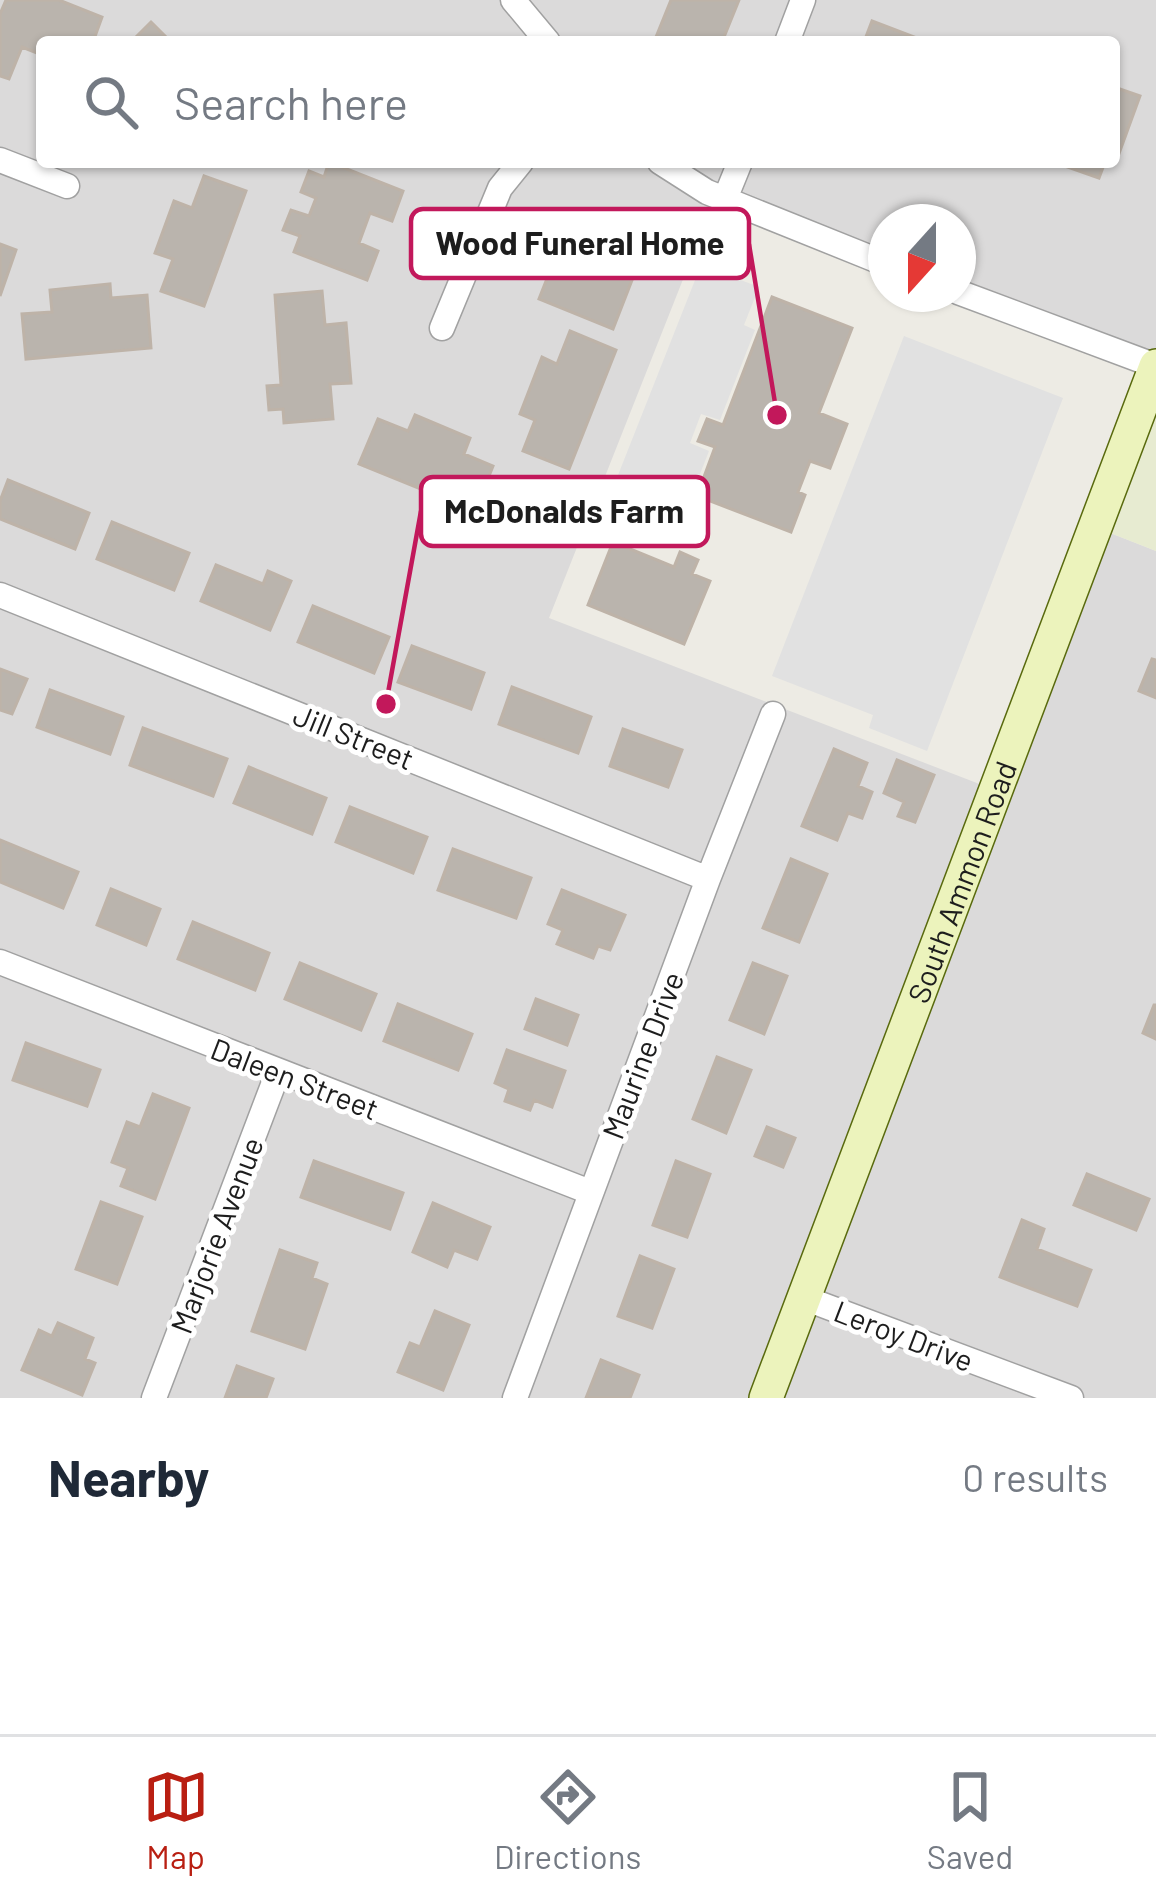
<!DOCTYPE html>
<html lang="en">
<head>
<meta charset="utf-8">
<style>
  :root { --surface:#fff; --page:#f2f2f3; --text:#1f2937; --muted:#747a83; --line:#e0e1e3; --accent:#b91f12 }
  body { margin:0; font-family:Barlow,sans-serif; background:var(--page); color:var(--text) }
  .compass { position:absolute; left:868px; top:204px; width:108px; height:108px; border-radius:50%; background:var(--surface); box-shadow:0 3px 9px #0004; rotate:201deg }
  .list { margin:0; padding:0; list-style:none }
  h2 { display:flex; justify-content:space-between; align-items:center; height:156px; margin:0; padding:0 48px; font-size:51px }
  h2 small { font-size:39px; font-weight:400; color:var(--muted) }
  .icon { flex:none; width:66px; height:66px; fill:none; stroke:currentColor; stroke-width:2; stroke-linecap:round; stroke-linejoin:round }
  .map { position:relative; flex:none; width:1156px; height:1398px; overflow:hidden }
  .search { position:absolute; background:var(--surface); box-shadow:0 3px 9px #0004; left:36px; right:36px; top:36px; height:132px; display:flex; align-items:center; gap:30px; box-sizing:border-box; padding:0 42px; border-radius:12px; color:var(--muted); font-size:45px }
  .sheet { height:336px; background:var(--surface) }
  nav { display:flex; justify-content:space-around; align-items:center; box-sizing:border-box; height:168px; border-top:3px solid var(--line); background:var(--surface); font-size:33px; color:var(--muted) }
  nav a { display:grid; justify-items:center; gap:6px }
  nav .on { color:var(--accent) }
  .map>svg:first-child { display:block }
  .residential { fill:#dbdada; fill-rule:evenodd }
  .farmland { fill:#e7ebd1 }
  .parking { fill:#e1e1e1 }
  .building { fill:#bab4ad; stroke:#beb3a8; stroke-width:3 }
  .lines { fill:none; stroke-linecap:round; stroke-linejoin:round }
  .minor-casing { stroke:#a1a1a1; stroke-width:27 }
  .secondary-casing { stroke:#596a0e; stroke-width:36 }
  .path { stroke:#ed8c76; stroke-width:4.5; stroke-dasharray:6 6; stroke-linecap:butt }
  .minor { stroke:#fff; stroke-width:24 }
  .secondary { stroke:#ecf3bc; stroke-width:33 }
  .labels { text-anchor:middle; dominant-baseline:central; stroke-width:10; stroke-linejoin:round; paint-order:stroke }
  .street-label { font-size:30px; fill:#1d1d1d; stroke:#fff }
  .leader { fill:none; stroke:#c2185b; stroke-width:4.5 }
  .callout-dot { fill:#c2185b; stroke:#fff; stroke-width:4.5 }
  .callout { fill:#fff; stroke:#c2185b; stroke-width:4.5 }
  .callout-label { font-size:33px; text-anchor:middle; font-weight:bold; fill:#1d1d1d }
</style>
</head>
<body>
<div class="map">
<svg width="1156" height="1398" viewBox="0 0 1156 1398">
  <rect width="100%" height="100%" fill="#edebe4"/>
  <path class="residential" d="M0 0H1156V366L958 290V222H886V262L716 196 549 618 995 790 1095 527 1156 551V1398H0ZM42 42H1114V162H42Z"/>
  <path class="farmland" d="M1156 366V551L1095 527Z"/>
  <path class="parking" d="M701 265 759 287 744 325 755 330 720 420 701 414 690 443 709 451 691 497 666 488 653 521 607 503Z
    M904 336 1063 398 927 751 869 728 873 715 772 676Z"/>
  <path class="building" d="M6 0H59L102 17 93 42H42V55L22 47 9 79 0 76V14Z
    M671 0H739L722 42H654Z
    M872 21 927 42H864Z
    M151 22 171 42H131Z
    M1114 87 1140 96 1117 159 1114 158Z
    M329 162 403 191 392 221 370 213 359 243 378 251 367 280 294 252 300 236 283 230 291 210 309 216 316 198 301 192 309 171 324 177Z
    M1063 162H1105L1099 178 1062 165Z
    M204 176 246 191 204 306 161 291 173 259 155 253 174 201 192 208Z
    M570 209 648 239 613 329 539 299 550 271 571 279 584 247 559 237Z
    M0 244 16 250 0 296Z
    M110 284 111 298 147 295 151 348 26 359 22 314 52 312 50 290Z
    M322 291 325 325 346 323 351 383 330 384 333 419 284 423 283 409 269 410 267 386 281 385 275 295Z
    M772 297 852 328 819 413 847 424 830 468 810 461 798 492 805 495 791 532 697 496 715 447 698 441 707 419 723 425Z
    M570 331 616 350 569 469 523 451 535 420 520 414 542 357 557 364Z
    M415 415 470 438 464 454 493 466 475 511 359 464 378 419 408 431Z
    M8 480 89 513 75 549 0 519V501Z
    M112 522 189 553 174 590 97 559Z
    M613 542 674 567 680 552 698 560 692 574 710 581 684 644 588 605Z
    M216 565 263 584 268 571 291 581 270 630 201 601Z
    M313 606 389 637 374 673 298 642Z
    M412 646 484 673 471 709 398 682Z
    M1152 659 1156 660V698L1139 691Z
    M0 669 27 679 12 714 0 710Z
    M512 687 591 717 578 753 499 724Z
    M50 690 123 717 110 754 37 727Z
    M143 728 227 759 213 796 130 765Z
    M623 729 682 750 668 787 610 766Z
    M834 749 867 763 858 786 872 792 862 818 848 813 837 840 802 826Z
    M897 760 934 775 915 822 898 816 904 802 884 793Z
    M249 767 326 798 312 834 234 803Z
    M350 807 427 837 413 873 336 842Z
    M0 840 78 872 63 908 0 882Z
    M453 849 531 878 516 918 438 890Z
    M791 859 827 874 799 942 763 928Z
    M111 889 160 909 146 945 97 925Z
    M562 890 625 915 610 950 598 946 593 958 557 944 563 930 548 924Z
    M193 922 269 953 255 990 178 959Z
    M300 963 376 994 361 1030 285 999Z
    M753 963 787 976 764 1034 730 1020Z
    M536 999 578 1015 567 1045 525 1029Z
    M398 1004 472 1034 458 1070 384 1041Z
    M1154 1005H1156V1039L1143 1033Z
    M26 1043 100 1070 87 1106 13 1080Z
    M507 1050 565 1071 552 1107 534 1100 530 1110 505 1101 509 1089 495 1083Z
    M717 1057 751 1070 726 1133 693 1119Z
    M153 1094 189 1108 155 1199 121 1186 128 1168 112 1162 127 1122 140 1127Z
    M767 1127 795 1138 783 1167 755 1156Z
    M314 1161 403 1193 390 1229 301 1197Z
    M676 1161 710 1174 687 1237 653 1225Z
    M1087 1174 1149 1199 1136 1230 1074 1205Z
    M101 1202 142 1217 117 1284 76 1269Z
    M433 1203 490 1227 477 1259 454 1250 447 1267 413 1252Z
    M1022 1220 1044 1229 1037 1249 1091 1270 1077 1306 1000 1277Z
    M280 1250 317 1263 312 1278 327 1284 305 1349 252 1331Z
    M640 1256 674 1269 652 1328 618 1316Z
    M435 1311 469 1325 443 1390 398 1372 410 1343 420 1347Z
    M58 1323 93 1338 85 1359 95 1363 82 1395 22 1370 39 1330 52 1336Z
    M601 1360 639 1375 630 1398H586Z
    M237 1366 273 1379 266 1398H225Z"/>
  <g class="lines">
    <defs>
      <path id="minor" d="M513 0 548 42
        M787 42 803 0
        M0 160 67 186
        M660 162 707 192 886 264
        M725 199 740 162
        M958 292 1156 366
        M442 328 500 188 521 162
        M0 595 708 879
        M0 962 590 1192
        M804 1298 1071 1398
        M154 1398 278 1072
        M515 1398 708 879 773 714"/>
      <g id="secondary">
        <path id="s1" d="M766 1398 1156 366"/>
      </g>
    </defs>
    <use href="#minor" class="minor-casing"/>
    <use href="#secondary" class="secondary-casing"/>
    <path class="path" d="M596 42 597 41"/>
    <use href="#minor" class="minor"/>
    <use href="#secondary" class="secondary"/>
  </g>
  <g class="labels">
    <g class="street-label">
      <text transform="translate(354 736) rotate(22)">Jill Street</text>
      <text stroke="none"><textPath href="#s1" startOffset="552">South Ammon Road</textPath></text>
      <text transform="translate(642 1055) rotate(-69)">Maurine Drive</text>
      <text transform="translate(295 1078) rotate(21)">Daleen Street</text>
      <text transform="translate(216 1235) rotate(-69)">Marjorie Avenue</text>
      <text transform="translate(904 1335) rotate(21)">Leroy Drive</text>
    </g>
  </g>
  <path class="leader" d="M777 415L749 244M386 704L421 511"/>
  <g class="callout-dot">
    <circle cx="777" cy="415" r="12"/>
    <circle cx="386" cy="704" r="12"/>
  </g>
  <g class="callout">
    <rect x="411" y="209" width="338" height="69" rx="12"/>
    <rect x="421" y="477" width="287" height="69" rx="12"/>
  </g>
  <g class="callout-label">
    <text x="580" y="255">Wood Funeral Home</text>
    <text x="564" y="523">McDonalds Farm</text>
  </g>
</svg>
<svg class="compass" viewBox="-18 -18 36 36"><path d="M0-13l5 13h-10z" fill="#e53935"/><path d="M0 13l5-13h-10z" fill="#747a83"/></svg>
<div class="search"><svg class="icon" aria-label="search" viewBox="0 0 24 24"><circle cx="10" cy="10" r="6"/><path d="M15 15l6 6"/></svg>Search here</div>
</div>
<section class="sheet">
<h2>Nearby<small>0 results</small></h2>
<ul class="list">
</ul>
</section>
<nav>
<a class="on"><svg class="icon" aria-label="map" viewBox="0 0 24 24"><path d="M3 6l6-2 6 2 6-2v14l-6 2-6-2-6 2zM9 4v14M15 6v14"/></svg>Map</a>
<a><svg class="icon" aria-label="directions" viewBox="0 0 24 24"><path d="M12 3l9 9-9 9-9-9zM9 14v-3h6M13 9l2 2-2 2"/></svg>Directions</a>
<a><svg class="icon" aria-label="saved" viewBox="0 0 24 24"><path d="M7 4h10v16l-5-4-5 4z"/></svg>Saved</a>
</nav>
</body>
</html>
